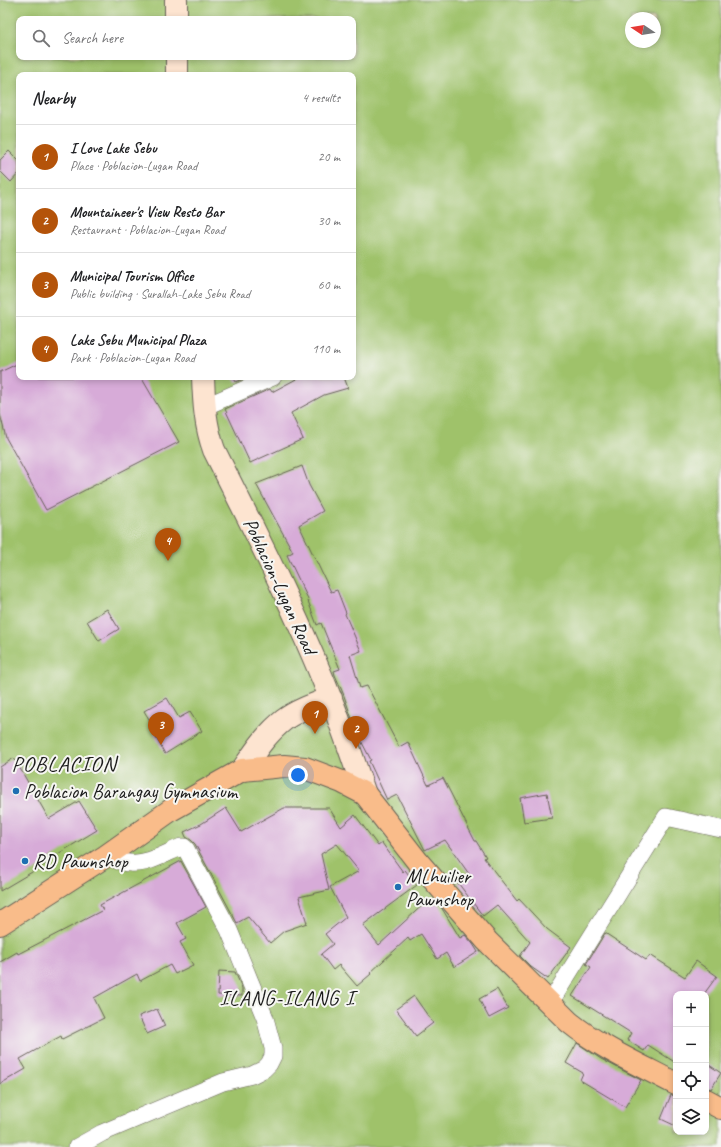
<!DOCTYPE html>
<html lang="en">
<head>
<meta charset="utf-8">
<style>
  :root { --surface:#fff; --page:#f2f2f2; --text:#202124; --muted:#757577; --line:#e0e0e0; --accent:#b45309 }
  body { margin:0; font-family:Caveat,sans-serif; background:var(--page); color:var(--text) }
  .controls { position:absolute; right:12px; bottom:12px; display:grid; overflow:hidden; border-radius:8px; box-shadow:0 2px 6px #0003 }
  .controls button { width:36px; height:36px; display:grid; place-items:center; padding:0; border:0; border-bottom:1px solid var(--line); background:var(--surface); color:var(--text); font:20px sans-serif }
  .compass { position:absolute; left:625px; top:12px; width:36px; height:36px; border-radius:50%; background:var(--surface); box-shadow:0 2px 6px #0003; rotate:282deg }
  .you { position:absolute; left:298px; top:775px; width:14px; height:14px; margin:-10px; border:3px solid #fff; border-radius:50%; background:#1a73e8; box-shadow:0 0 0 6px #1a73e833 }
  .badge { display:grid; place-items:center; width:26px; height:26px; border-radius:50%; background:var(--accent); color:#fff; font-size:13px; font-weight:700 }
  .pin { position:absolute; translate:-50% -33px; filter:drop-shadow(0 1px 2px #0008) }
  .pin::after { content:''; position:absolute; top:21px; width:14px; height:12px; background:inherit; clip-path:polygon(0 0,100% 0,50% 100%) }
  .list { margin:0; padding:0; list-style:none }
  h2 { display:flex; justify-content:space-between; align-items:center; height:52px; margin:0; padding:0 16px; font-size:17px }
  h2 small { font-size:13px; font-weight:400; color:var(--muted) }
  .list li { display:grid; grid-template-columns:26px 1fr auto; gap:12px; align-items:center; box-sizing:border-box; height:64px; padding:0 16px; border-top:1px solid var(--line) }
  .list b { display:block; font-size:15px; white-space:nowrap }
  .list p { margin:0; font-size:13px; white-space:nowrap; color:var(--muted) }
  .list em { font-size:13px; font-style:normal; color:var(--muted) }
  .icon { flex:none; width:22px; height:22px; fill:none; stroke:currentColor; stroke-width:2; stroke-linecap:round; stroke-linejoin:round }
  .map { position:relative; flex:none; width:721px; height:1147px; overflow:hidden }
  .search { position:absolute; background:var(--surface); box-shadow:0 2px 6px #0003; left:16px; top:16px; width:340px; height:44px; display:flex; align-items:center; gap:10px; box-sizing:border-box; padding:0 14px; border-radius:8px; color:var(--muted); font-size:15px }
  .panel { position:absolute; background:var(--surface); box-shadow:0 2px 6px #0003; left:16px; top:72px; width:340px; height:308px; border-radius:8px }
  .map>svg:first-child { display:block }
  .green { fill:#9fc26b; stroke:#5e6f44; fill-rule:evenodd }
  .building { fill:#d7abd8 }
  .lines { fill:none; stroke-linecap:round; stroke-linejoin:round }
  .minor-casing { stroke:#656054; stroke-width:18 }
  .secondary-casing { stroke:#656054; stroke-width:24 }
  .primary-casing { stroke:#656054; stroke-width:24 }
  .minor { stroke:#fff; stroke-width:17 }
  .secondary { stroke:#fde4d0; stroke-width:22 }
  .primary { stroke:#f9bc8a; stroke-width:22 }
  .poi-dot { fill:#1f6fb2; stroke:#f6f6f2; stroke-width:1.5 }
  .labels { text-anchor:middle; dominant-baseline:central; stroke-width:4; stroke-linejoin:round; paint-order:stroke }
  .street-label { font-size:20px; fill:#1c1c1c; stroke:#f6f6f2 }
  .poi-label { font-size:20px; fill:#1c1c1c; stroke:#f6f6f2; text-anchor:start }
  .neighbourhood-label { font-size:21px; letter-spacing:1px; fill:#1c1c1c; stroke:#f6f6f2 }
  .quarter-label { font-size:22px; letter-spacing:1px; fill:#1c1c1c; stroke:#f6f6f2 }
</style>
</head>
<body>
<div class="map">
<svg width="721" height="1147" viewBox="0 0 721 1147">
  <rect width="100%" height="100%" fill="#f6f6f2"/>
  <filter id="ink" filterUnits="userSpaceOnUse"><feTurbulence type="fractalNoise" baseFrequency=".025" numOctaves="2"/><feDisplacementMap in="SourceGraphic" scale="8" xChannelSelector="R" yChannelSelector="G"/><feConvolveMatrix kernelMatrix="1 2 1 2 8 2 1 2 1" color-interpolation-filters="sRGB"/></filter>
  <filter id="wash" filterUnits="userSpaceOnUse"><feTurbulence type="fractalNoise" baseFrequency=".012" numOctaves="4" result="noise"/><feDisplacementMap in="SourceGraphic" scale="16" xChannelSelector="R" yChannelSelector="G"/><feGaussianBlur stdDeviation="0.9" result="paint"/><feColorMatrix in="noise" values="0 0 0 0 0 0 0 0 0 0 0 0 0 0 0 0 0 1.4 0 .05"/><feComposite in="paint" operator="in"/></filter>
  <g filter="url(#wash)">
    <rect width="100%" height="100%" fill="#ecdfbd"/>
    <path class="green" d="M0 0H721V1147H0ZM631 18H655V42H631ZM19 19H353V57H19ZM19 75H353V377H19ZM676 994H706V1132H676Z"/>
    <g id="blocks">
      <path class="building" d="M9 151 19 161V173L11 182 0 171V160Z
        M19 363V377H141L179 442 46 510 6 438 0 414V372Z
        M233 377H248L236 382Z
        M300 377H344L348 388 324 395 291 413 303 439 250 463 225 409 270 389 272 392Z
        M302 466 309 485 323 511 299 525 331 592 337 590 346 613 345 614 361 651 350 655 360 688 367 686 399 747 408 742 428 785 443 778 475 841H476L486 857 484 858 517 901 519 899 547 929 571 947 548 979 531 967 520 956 530 942 497 905 483 916 458 883 469 874 445 840 425 850 397 795 387 800 369 761 371 760 357 733 343 693 335 675 334 671 340 669 321 623 317 625 308 601H309L287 555 293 552 256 484Z
        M107 609 119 629 99 641 87 621Z
        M167 698 179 718 190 712 202 731 165 754 154 734 157 732 144 711Z
        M14 758 49 819 79 801 97 830 48 860 49 862 0 891V767Z
        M547 793 552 818 524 822 520 798Z
        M226 808 241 832 284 808H329L341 827 355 815 378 846 382 843 403 872 405 870 417 885 363 925 379 945 427 901 430 905 436 902 441 907 460 938 465 935 473 944 478 952 454 967 446 953 437 959 421 934 410 941 408 938 370 973 371 974 357 986 339 965 333 970 321 954 333 944 325 934 346 917 330 887 359 871 337 844 321 854 329 890 299 897 307 923 284 931 270 943 248 917 237 923 195 844 191 840 186 837 184 832 201 824Z
        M181 861 206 907 177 923 186 939 180 942 193 965 175 974 170 965 140 981 137 974 94 998 104 1018 62 1039 61 1036 20 1059 26 1069 0 1084V962L17 952 18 954 103 910 100 905Z
        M605 933 646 960 650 955 685 977 696 961 717 976 704 994H676V1063L648 1045 644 1051 627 1040 631 1033 572 996 591 967 586 964Z
        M219 971 235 972 242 988V996L218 995Z
        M497 989 508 1008 489 1018 479 999Z
        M414 996 433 1023 416 1036 396 1009Z
        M157 1009 165 1026 147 1034 139 1016Z
        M577 1043 601 1059 641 1080 625 1107 580 1080 583 1073 566 1063Z
        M706 1063 721 1073 711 1089 706 1088Z
        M671 1095 676 1096V1126L661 1119Z"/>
    </g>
  </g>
  <g filter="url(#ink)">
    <use href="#blocks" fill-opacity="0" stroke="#656054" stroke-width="1"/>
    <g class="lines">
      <defs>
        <path id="minor" d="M204 407 273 377
          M550 1003 666 817 721 829
          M77 1147 102 1133 223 1082 252 1075 264 1069 269 1064 273 1056V1048L265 1018 229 930 186 849 184 847H181C166 853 147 865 130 863 121 863 114 859 106 856"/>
        <path id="secondary" d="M176 0V19
          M177 57V75
          M203 377C204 403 205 425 214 450 255 531 296 612 330 697 343 729 354 762 365 794
          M242 770C254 753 266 734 284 720 297 710 315 704 331 698"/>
        <path id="primary" d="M0 924 106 856 171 810 242 770 284 766 305 768 342 782 365 794 418 862 487 941 569 1022C601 1048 640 1065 676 1084
          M706 1100 721 1108"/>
      </defs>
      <use href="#minor" class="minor-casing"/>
      <use href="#secondary" class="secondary-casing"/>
      <use href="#primary" class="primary-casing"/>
      <use href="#minor" class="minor"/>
      <use href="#secondary" class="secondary"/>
      <use href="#primary" class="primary"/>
    </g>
  </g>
  <g class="poi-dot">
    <circle cx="16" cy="791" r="4"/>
    <circle cx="25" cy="861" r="4"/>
    <circle cx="398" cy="887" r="4"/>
  </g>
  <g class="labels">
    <g class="street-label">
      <text transform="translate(280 586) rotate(65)">Poblacion-Lugan Road</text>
    </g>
    <g class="poi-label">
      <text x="24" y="791">Poblacion Barangay Gymnasium</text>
      <text x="33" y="861">RD Pawnshop</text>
      <text x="406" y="876">MLhuilier<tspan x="406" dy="23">Pawnshop</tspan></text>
    </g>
    <g class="neighbourhood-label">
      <text x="287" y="998">ILANG-ILANG I</text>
    </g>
    <g class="quarter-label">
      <text x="64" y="764">POBLACION</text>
    </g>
  </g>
</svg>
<div class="controls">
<button>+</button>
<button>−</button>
<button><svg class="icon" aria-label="locate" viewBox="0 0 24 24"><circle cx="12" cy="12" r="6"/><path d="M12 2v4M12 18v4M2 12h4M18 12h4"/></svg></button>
<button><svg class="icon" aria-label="layers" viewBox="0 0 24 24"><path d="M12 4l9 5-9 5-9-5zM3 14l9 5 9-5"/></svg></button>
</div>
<svg class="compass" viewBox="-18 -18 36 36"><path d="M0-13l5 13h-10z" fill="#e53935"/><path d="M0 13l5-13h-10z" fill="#757577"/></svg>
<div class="you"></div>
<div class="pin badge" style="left:315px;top:734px">1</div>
<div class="pin badge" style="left:356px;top:749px">2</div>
<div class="pin badge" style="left:161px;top:745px">3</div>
<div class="pin badge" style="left:168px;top:561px">4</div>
<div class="search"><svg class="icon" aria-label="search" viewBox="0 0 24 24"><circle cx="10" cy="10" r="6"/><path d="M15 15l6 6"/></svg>Search here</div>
<section class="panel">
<h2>Nearby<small>4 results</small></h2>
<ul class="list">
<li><span class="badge">1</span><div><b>I Love Lake Sebu</b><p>Place · Poblacion-Lugan Road</p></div><em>20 m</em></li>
<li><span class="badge">2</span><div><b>Mountaineer's View Resto Bar</b><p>Restaurant · Poblacion-Lugan Road</p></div><em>30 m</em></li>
<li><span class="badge">3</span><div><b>Municipal Tourism Office</b><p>Public building · Surallah-Lake Sebu Road</p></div><em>60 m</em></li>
<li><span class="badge">4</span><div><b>Lake Sebu Municipal Plaza</b><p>Park · Poblacion-Lugan Road</p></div><em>110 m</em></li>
</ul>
</section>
</div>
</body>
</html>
